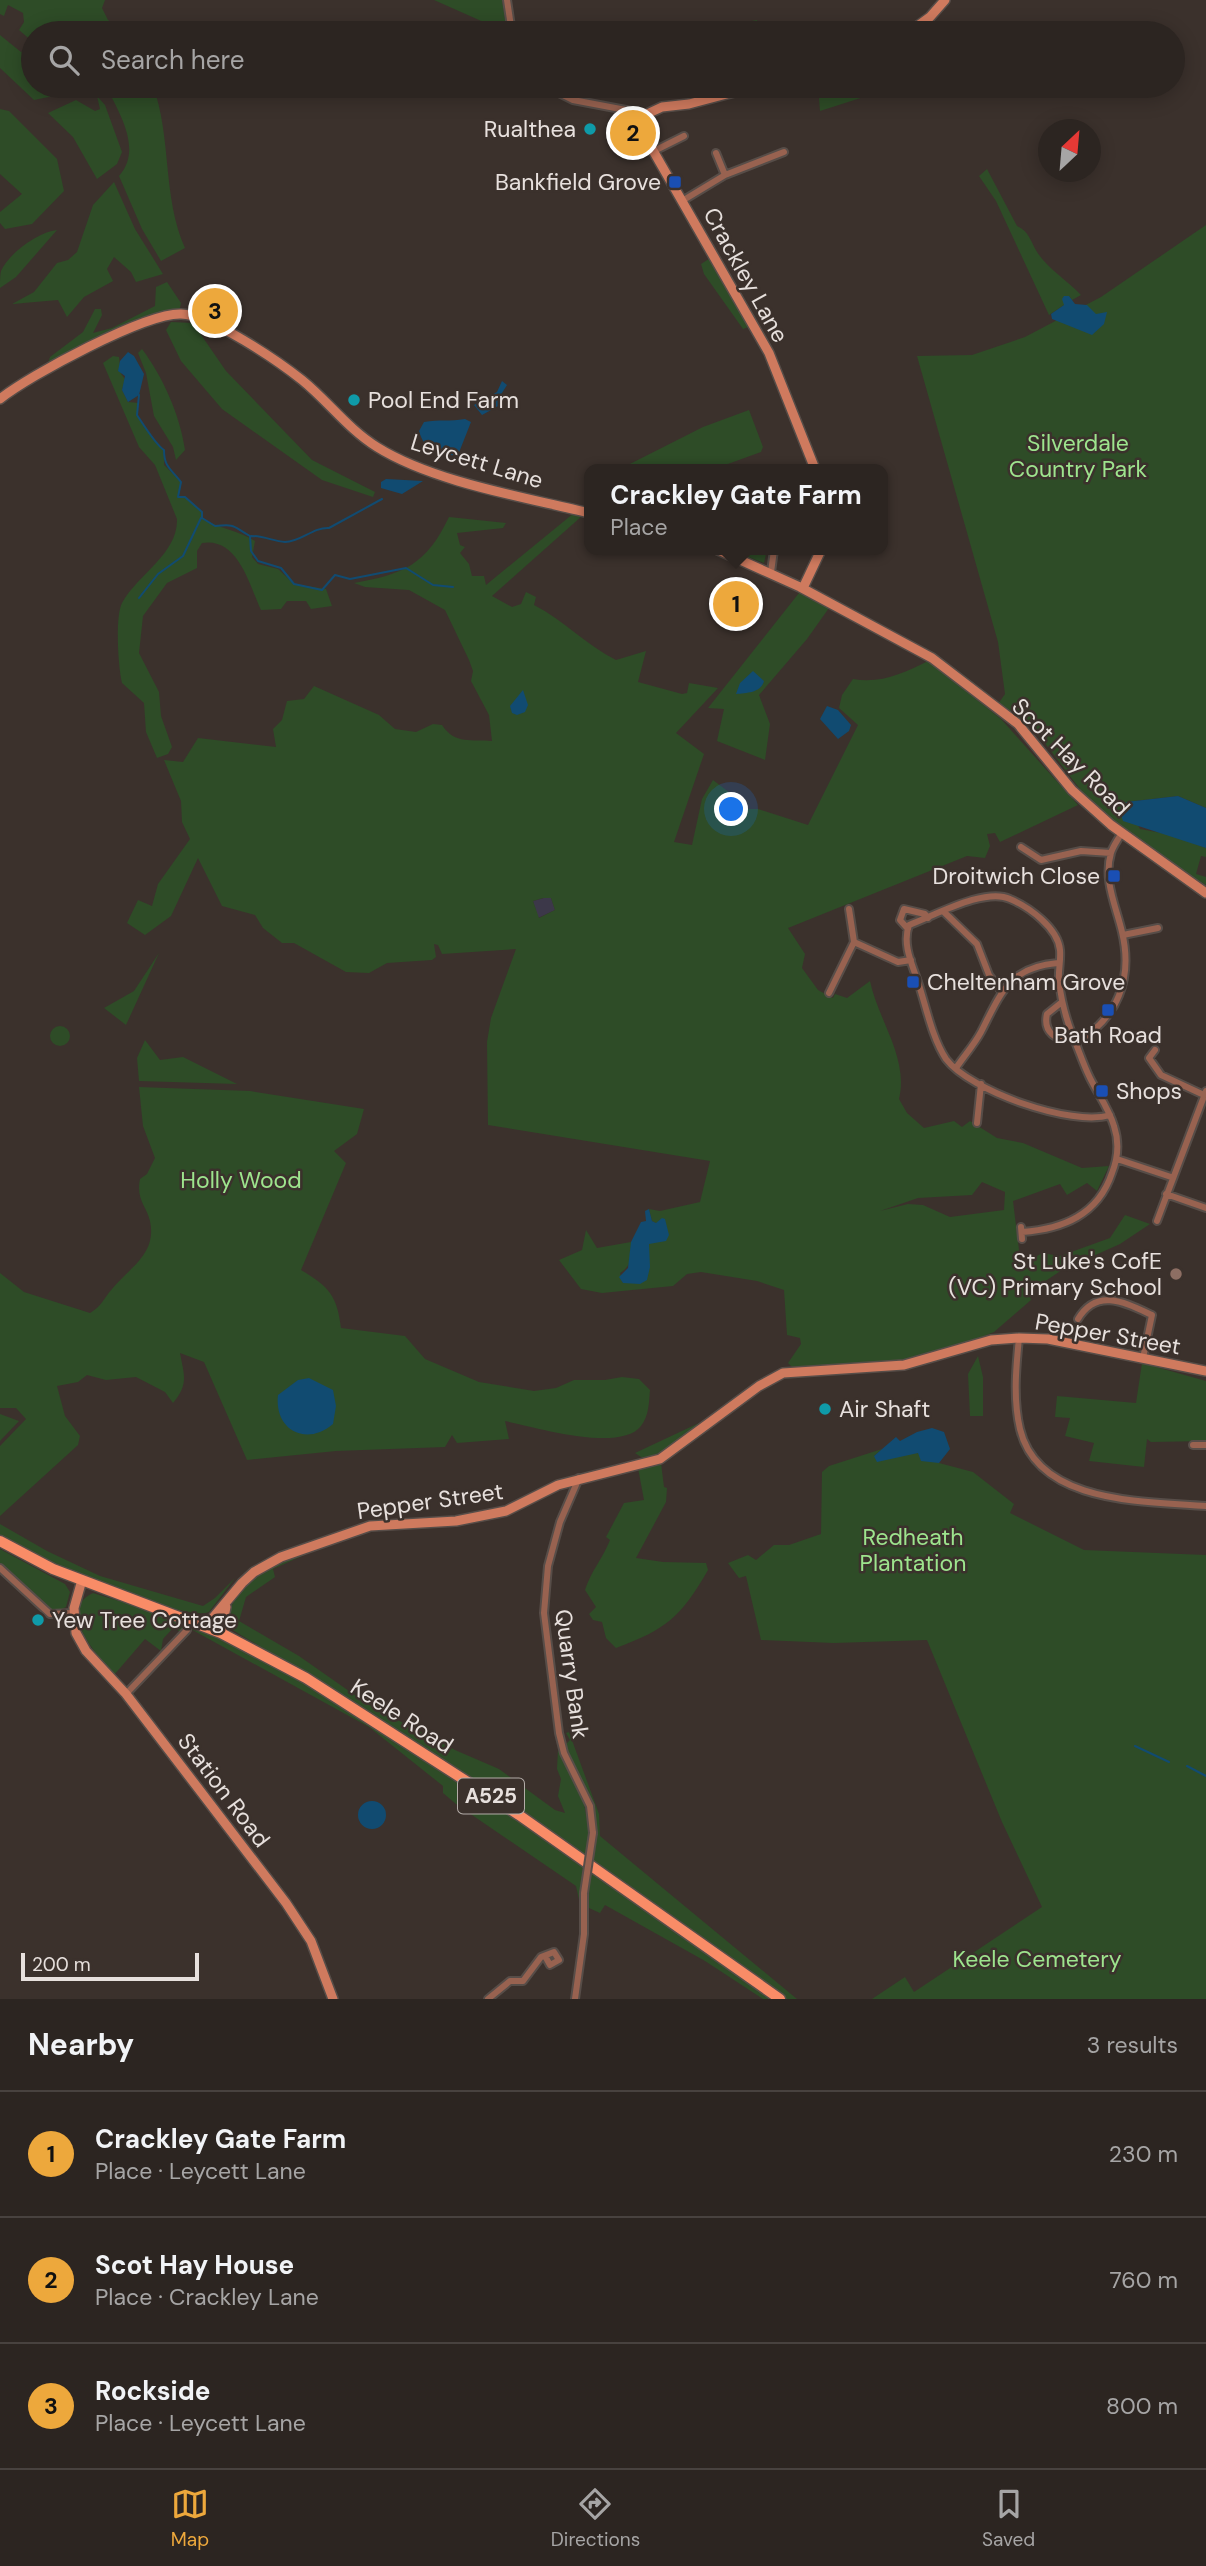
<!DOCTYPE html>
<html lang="en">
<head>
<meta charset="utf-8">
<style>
  :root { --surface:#2c2521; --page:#38312e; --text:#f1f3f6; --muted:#a6a5a5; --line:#48423f; --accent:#eda83c }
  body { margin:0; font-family:"DM Sans",sans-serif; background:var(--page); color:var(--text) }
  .compass { position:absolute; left:1038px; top:119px; width:63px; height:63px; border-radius:50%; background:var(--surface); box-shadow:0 4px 18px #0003; rotate:26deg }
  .scale { position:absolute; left:21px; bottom:18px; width:178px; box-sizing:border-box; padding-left:7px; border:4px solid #e7e0dd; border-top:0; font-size:19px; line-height:24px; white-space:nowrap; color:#e7e0dd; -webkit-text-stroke:5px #3b312c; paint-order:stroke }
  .you { position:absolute; left:732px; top:810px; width:24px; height:24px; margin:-18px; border:5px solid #fff; border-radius:50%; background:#1a73e8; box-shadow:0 0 0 10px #1a73e833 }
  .badge { display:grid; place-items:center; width:46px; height:46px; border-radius:50%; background:var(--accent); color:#111; font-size:23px; font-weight:700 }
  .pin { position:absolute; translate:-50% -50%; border:4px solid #fff; box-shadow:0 2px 7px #0006 }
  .popup { position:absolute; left:584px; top:464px; width:304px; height:91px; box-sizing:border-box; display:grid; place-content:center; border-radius:14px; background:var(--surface); filter:drop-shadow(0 2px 5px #0005); font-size:23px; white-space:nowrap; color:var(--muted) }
  .popup b { font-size:26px; color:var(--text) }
  .popup::after { content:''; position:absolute; left:50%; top:100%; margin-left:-14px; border:14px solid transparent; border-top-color:var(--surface) }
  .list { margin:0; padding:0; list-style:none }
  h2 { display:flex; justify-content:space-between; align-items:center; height:91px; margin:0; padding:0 28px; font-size:30px }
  h2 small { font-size:23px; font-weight:400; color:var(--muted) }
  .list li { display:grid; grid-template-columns:46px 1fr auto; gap:21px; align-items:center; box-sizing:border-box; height:126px; padding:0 28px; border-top:2px solid var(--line) }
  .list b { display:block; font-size:26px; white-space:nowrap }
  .list p { margin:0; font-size:23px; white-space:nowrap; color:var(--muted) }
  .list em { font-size:23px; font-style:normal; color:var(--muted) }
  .icon { flex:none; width:38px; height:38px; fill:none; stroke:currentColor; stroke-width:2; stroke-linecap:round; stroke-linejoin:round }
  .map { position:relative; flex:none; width:1206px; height:1999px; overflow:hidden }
  .search { position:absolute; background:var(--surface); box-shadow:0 4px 18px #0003; left:21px; right:21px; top:21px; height:77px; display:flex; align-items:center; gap:18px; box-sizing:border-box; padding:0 24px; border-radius:38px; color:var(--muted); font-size:26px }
  .sheet { height:469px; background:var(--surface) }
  nav { display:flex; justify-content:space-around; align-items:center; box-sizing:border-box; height:98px; border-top:2px solid var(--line); background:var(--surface); font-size:19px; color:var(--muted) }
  nav a { display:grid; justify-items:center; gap:4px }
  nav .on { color:var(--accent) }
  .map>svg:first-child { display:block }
  .commercial { fill:#3c3849 }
  .green { fill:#2e4c27; fill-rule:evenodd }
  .water { fill:#114b71 }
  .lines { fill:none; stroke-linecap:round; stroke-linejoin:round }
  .stream { stroke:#114b71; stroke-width:2 }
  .street-casing { stroke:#574d48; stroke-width:10 }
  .secondary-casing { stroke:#574d48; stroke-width:12 }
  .primary-casing { stroke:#574d48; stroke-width:13 }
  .street { stroke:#986250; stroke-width:6 }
  .secondary { stroke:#cf7a5e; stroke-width:9 }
  .primary { stroke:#f98c67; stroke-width:10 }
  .street-bridge-casing { stroke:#574d48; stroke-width:10; stroke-linecap:butt }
  .street-bridge { stroke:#986250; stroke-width:6 }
  .culture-dot { fill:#0f9aa8; stroke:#3b312c; stroke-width:2.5 }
  .transit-dot { fill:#1a4fb4; stroke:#3b312c; stroke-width:2.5 }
  .education-dot { fill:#8d6e63; stroke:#3b312c; stroke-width:2.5 }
  .labels { text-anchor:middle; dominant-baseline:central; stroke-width:5; stroke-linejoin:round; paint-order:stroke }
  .shield { fill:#3b312c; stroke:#b3aca8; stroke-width:2 }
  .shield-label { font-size:21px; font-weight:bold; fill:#e7e0dd }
  .poi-label { font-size:23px; fill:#e7e0dd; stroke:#3b312c; text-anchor:start }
  .street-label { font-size:23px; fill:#e7e0dd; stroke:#3b312c }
  .park-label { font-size:23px; fill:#9de48d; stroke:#3b312c }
</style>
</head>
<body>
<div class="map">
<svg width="1206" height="1999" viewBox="0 0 1206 1999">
  <rect width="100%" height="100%" fill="#3b312c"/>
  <path class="commercial" d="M544 898H551L555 910 538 918 533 901Z"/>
  <path class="green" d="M0 0H105L102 8 108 20 127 33H33V42L19 30 24 22 23 13 8 5 4 16 0 14Z
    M434 0H502L506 25 497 28Z
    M757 20 759 33H704L703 30Z
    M0 35 21 52 33 46V86H94L88 97 68 93 34 100 0 68Z
    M106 86H153C172 138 162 196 185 248L161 261 142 229 119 176C143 149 119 113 106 86Z
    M818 86H898L820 111Z
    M97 96 105 105 122 152 117 164 97 179 73 137 48 113 76 100 95 111 100 109Z
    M0 109 9 111 57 159 64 191 32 224 5 229 0 223V212L22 194 0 174Z
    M987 169 1017 226C1029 231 1031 242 1037 252 1048 269 1067 280 1081 295L1072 300 1069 296 1064 305 1049 315 996 201 979 176Z
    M114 182 135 229 163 274 136 282 131 272 114 257 107 269 113 281 84 297 67 317 58 300 12 304 34 292 57 263 68 260 77 252 93 205Z
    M1206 225V808L1178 796 1126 802 1140 829 1172 835 1206 848V857L1201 856 1196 874 1206 877V885C1166 862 1127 835 1093 803 1061 772 1040 722 998 704L1005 694 998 642 917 356 972 355 1025 337 1101 297Z
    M57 230 16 277 0 288C0 283 0 275 1 271 9 253 38 232 57 230Z
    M712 257 751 326 743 329 704 274 701 264Z
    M167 282 181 303 179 312C138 308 84 347 47 366L50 357 83 332 95 309H101L102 315 93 333 112 328 155 306 156 287Z
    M171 322 193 323 226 371 312 460 375 492 373 497 322 480 222 409 181 361 166 330Z
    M142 349C163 377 180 415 185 450L176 460 173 447 154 416 146 373 138 353Z
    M113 356 119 357 121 374 125 379 122 390 128 402 139 403 137 415C143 424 157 445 164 450V465L181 482 178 497H185L202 512V518C220 529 237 530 255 541L252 557 258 564 278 569 294 584 326 589 332 606 311 609 306 601H287L281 609 261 610C249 584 238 537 202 543L197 551V568L167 583 143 616 139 653 159 692 161 716 172 747 168 754 157 758 146 732 144 703 122 683C118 666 115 617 122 603 138 574 178 554 177 519L155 465 139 447 103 363Z
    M749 410 763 447 761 452 714 469H620L703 427Z
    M574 513 582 516 492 596 512 607 521 604 526 592 536 597 534 605C565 621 586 645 616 660L646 651 638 682 682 694 687 693 689 683 718 688 676 733 704 754 674 842 692 845 702 799 713 780 734 796 739 809H758L808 825 858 725 839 708 842 695 853 679C881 684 904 673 928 661L1001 719 1078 805 1000 842 995 833 987 834 990 846 985 858 967 856 788 928 805 954 802 968 818 990 833 998 835 994 847 998 870 981C878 1020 909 1058 899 1099L907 1113 924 1128 954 1121 962 1127 970 1121 997 1138 1023 1143 1082 1168 1109 1166 1097 1191 1087 1183 1067 1195 1060 1184 1013 1201 1021 1266 1042 1253 1060 1256 1110 1238 1125 1215 1150 1224 1120 1244 1062 1270 1029 1292 1031 1300 994 1332 977 1339 903 1360 792 1367 788 1363 801 1344 800 1338 787 1335 784 1290 757 1281 701 1272 687 1274 673 1286 602 1293 581 1289 559 1260 582 1250 586 1230 597 1248 631 1242C631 1256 633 1265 620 1273L623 1283 649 1243 656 1223 652 1221 649 1209 660 1211 700 1202 710 1161 488 1125 487 1042 491 1018 516 949 442 954 438 945 434 944 436 957 432 960 387 963 369 973 346 972 294 943H282L263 928 255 915 222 906 198 858 171 916 145 935 127 923 138 900 152 906 158 884 190 839 182 822 181 801 164 760 183 762 198 738 276 747 273 729 282 720 287 701 304 699 314 686 379 715 395 729 416 732 433 724 442 725C455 745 472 739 492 741L489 715 471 681 473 671 469 660 445 610 409 590 365 587 354 583C404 574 426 565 449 517L506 523 503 528 457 533 460 545 465 547 460 553 469 564 472 576H484L486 585ZM543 898H551L555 910 539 918 533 901ZM982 1182 1005 1192 1004 1210 950 1217 923 1205 908 1204 880 1211 918 1198 972 1195Z
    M730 550H767L764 563Z
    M799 593 829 608 807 639 759 695 770 724 765 760 717 741 724 709 708 708Z
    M159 953 126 1025 104 1008 134 991Z
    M50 1036a10 10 0 1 1 20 0a10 10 0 1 1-20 0Z
    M145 1040 160 1060 183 1057 237 1084 139 1081 137 1058Z
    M139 1087 250 1091 364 1109 357 1134 334 1151 346 1163 301 1270C329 1287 337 1295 341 1328L405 1336 425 1359 479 1382 534 1391 556 1388 574 1380H605L622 1377 639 1379 650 1390C649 1402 649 1416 641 1426 620 1453 535 1427 505 1421L509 1439 457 1443 452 1435 445 1447 336 1451 247 1460 204 1362 180 1353C184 1375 189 1384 173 1403L165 1392 136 1377 106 1380 87 1375 78 1382 57 1386 65 1416 80 1436 78 1445 0 1516V1446L26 1419 16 1408H0V1273L24 1292 90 1313C101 1307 104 1298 112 1289 130 1267 157 1254 150 1221 146 1205 136 1200 140 1179L147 1174 155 1158 143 1126Z
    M978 1356 983 1377V1416H970L968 1374Z
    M1142 1363 1206 1381V1441L1151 1442 1147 1439 1144 1467 1089 1461 1094 1443 1065 1436 1070 1418 1055 1417 1057 1396 1136 1403Z
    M0 1414 19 1421 0 1441Z
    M699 1423C682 1438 666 1452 644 1459L635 1453Z
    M882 1449 874 1456 918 1453 939 1463 973 1472 1014 1504 1010 1513 1084 1550 1206 1555V1999H872L905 1977 914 1992 1042 1907 1002 1822 927 1640 834 1643 761 1640 746 1576 739 1578 728 1563 748 1555 756 1560 774 1545H789L821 1534 822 1472 829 1466Z
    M661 1463 664 1487 667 1488 666 1502 636 1558 663 1562 706 1563 708 1570C681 1617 667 1629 616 1648L606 1638 602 1622 593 1620 589 1614 596 1607 585 1590C591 1571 603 1558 610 1540L606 1537 624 1503 644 1500 638 1468Z
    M0 1524 47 1551 100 1576 203 1606 215 1598 235 1578 209 1612C181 1623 32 1554 0 1536Z
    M320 1548 273 1569 275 1577 246 1597 239 1621 299 1656 369 1705 455 1750 499 1769 555 1810 565 1813 558 1796 561 1779 557 1769 558 1750 583 1797 589 1832 595 1833 591 1798 564 1746 570 1740 566 1733 569 1732 599 1814 600 1836 797 1999H786L558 1837 310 1676 229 1628C226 1620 228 1615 231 1607 248 1569 283 1560 320 1548Z
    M0 1549 65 1584 70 1592 66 1607 60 1610 50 1609 0 1563Z
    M93 1593 184 1621 255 1654 338 1701 510 1813 775 1999H763L705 1961 605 1905 600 1913 580 1904 576 1886 456 1804 443 1793V1786L369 1727 187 1627 181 1633 174 1627 163 1639 161 1651 145 1639 114 1675C98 1656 55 1611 93 1593Z"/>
  <path class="water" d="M1064 296H1069L1075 304 1087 305 1096 314 1107 312 1104 324 1092 335 1052 319 1051 314 1064 305 1062 299Z
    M128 352 134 356 144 374 139 395 128 402 122 390 125 376 118 371 120 361Z
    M502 381 507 385 500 396V405L482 415 474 405 497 392Z
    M465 419 471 422 458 455C438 456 425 452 419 431L424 422C439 419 450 422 465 419Z
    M386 479 423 481 402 494 381 488V482Z
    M753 671 764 681C761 693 746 693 736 694L740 683Z
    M523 690 528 705 525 712 517 715 512 713 510 706Z
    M827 706 838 710 851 725 849 731 838 739 820 719Z
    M1178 796 1206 808V848L1123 821 1121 815 1126 802Z
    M649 1209 652 1221 656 1223 662 1218 665 1219 669 1235 666 1241 649 1244 650 1267 647 1280 640 1284 623 1283 619 1277 628 1268 631 1242 641 1222 646 1221 645 1211Z
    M309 1378 333 1390 336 1406 333 1424C306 1447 274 1430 278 1395L298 1380Z
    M932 1428 944 1432 950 1449 939 1463 921 1461 918 1453 877 1462 874 1456 896 1437 900 1441 917 1432Z
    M358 1815a14 14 0 1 1 28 0a14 14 0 1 1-28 0Z"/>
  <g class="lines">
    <path class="stream" d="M139 395 137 415C143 424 156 445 164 450 164 467 171 469 181 482L178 497H185L202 512V518L215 526C237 524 232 526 250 536L251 551 258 561 281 568 294 584 322 590 335 575 350 579 406 568 433 585 453 587
      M251 536C264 536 273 541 285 542 301 542 313 527 329 528L382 499
      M139 598 158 574 183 556 201 518
      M1135 1746 1169 1762
      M1187 1766 1206 1776"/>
    <defs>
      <path id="street" d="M507 0 512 33
        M545 86 573 100 647 114
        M652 152 684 136
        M716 153 725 175
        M682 201 725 175 784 152
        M771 572 774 550
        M1021 847 1041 860 1081 851 1111 853
        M944 912 977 944 989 975 1001 991
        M908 929 900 920 904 909 925 914 928 918
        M1123 935 1158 928
        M854 942 898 962 911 960
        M829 993 854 942 849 909
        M1062 1002 1047 1014C1043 1031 1056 1044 1073 1036
        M1076 1042C1118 1019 1133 978 1122 932 1116 906 1103 880 1111 853 1113 846 1118 840 1121 834
        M1155 1050 1149 1058 1161 1075 1204 1095
        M956 1068C964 1056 974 1045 981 1032 1001 993 1009 967 1058 963
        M977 1123 981 1084
        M1117 1159 1171 1177
        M1166 1194 1206 1208
        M1157 1221 1206 1091
        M1021 1227 1022 1239
        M1022 1232C1063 1229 1098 1215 1112 1173 1118 1158 1119 1141 1114 1126 1109 1109 1098 1094 1090 1078 1083 1064 1078 1048 1072 1034 1066 1018 1061 999 1059 982 1058 971 1061 961 1060 950 1058 928 1029 907 1010 899 985 887 934 916 909 925 902 944 912 964 918 982 926 1006 932 1038 946 1059 970 1091 1072 1127 1110 1115
        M1078 1319C1097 1287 1126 1303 1152 1315L1143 1358
        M1019 1338C1016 1368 1013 1399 1020 1429 1038 1505 1146 1501 1206 1506
        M1193 1445H1206
        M579 1478 560 1522 548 1566 544 1613 559 1733 564 1753 590 1806 593 1833
        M0 1568 50 1614 74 1613
        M126 1694 187 1630
        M488 1999 510 1981H523L541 1957 554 1952 559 1960 550 1965 545 1956
        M575 1999 584 1934V1893"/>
      <path id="secondary" d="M908 33 930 17 945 0
        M757 86 689 104 662 107 647 114 643 133 769 353 815 469
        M0 399C30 375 145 313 181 314 211 315 278 361 302 380 328 401 348 429 377 447 433 482 524 497 589 513
        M718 550 800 587 932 658 1018 724 1072 790 1111 825 1206 893
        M803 588 821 550
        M82 1580 74 1608 76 1633 86 1651 126 1694 286 1903 311 1941 333 1999
        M206 1626 242 1583 254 1572 281 1557 370 1526 456 1521 506 1511 558 1485 660 1459 759 1386 783 1373 904 1365 991 1340 1019 1338 1048 1339 1206 1371
        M221 1633 226 1607"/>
      <path id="primary" d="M0 1541 53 1569 221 1633 306 1678 519 1815 780 1999"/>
    </defs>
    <use href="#street" class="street-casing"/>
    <use href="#secondary" class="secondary-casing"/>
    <use href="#primary" class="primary-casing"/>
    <use href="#street" class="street"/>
    <use href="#secondary" class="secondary"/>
    <use href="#primary" class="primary"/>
    <defs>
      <path id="street-bridge" d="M584 1893 593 1833"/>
    </defs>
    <use href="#street-bridge" class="street-bridge-casing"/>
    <use href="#street-bridge" class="street-bridge"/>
  </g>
  <g class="culture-dot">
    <circle cx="590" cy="129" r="7"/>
    <circle cx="354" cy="400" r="7"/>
    <circle cx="825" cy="1409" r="7"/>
    <circle cx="38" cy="1620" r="7"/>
  </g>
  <g class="transit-dot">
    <rect x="668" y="175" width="14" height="14" rx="3.5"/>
    <rect x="1107" y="869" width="14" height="14" rx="3.5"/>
    <rect x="906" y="975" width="14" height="14" rx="3.5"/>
    <rect x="1101" y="1003" width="14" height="14" rx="3.5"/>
    <rect x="1095" y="1084" width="14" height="14" rx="3.5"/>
  </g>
  <circle class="education-dot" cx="1176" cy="1274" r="7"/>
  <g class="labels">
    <rect class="shield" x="458" y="1778.5" width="66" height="35" rx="5"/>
    <g class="shield-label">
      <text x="491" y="1796">A525</text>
    </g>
    <g class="poi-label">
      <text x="576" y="129" text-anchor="end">Rualthea</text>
      <text x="661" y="182" text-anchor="end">Bankfield Grove</text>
      <text x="368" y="400">Pool End Farm</text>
      <text x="1100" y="876" text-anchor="end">Droitwich Close</text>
      <text x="927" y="982">Cheltenham Grove</text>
      <text x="1108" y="1035" text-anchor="middle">Bath Road</text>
      <text x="1116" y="1091">Shops</text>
      <text x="1162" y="1261" text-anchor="end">St Luke's CofE<tspan x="1162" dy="26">(VC) Primary School</tspan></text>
      <text x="839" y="1409">Air Shaft</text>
      <text x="52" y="1620">Yew Tree Cottage</text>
    </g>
    <g class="street-label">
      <text transform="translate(746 275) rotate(61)">Crackley Lane</text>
      <text transform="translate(477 461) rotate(17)">Leycett Lane</text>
      <text transform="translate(1071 757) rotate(45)">Scot Hay Road</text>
      <text transform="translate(1108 1334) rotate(10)">Pepper Street</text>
      <text transform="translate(430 1501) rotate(-8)">Pepper Street</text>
      <text transform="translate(572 1674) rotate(82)">Quarry Bank</text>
      <text transform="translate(402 1716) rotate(33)">Keele Road</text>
      <text transform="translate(224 1790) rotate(53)">Station Road</text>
    </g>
    <g class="park-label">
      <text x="1078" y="443">Silverdale<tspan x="1078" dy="26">Country Park</tspan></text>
      <text x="241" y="1180">Holly Wood</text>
      <text x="913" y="1537">Redheath<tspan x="913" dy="26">Plantation</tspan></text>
      <text x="1037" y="1959">Keele Cemetery</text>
    </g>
  </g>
</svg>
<svg class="compass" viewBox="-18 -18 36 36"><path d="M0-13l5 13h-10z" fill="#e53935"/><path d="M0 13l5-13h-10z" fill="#a6a5a5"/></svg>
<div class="scale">200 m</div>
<div class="you"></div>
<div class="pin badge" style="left:736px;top:604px">1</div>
<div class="popup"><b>Crackley Gate Farm</b>Place</div>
<div class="pin badge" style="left:633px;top:133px">2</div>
<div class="pin badge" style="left:215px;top:311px">3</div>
<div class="search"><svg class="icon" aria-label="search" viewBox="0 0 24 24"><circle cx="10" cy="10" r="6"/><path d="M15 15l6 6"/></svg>Search here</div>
</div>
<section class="sheet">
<h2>Nearby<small>3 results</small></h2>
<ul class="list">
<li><span class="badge">1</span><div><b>Crackley Gate Farm</b><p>Place · Leycett Lane</p></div><em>230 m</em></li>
<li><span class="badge">2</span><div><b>Scot Hay House</b><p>Place · Crackley Lane</p></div><em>760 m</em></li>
<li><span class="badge">3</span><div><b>Rockside</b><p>Place · Leycett Lane</p></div><em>800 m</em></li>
</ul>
</section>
<nav>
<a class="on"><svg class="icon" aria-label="map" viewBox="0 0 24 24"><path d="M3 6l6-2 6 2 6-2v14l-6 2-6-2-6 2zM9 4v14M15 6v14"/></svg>Map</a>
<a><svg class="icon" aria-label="directions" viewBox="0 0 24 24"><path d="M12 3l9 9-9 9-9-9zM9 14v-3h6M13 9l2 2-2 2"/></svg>Directions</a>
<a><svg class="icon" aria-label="saved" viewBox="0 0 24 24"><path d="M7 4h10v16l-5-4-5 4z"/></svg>Saved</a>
</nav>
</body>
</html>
